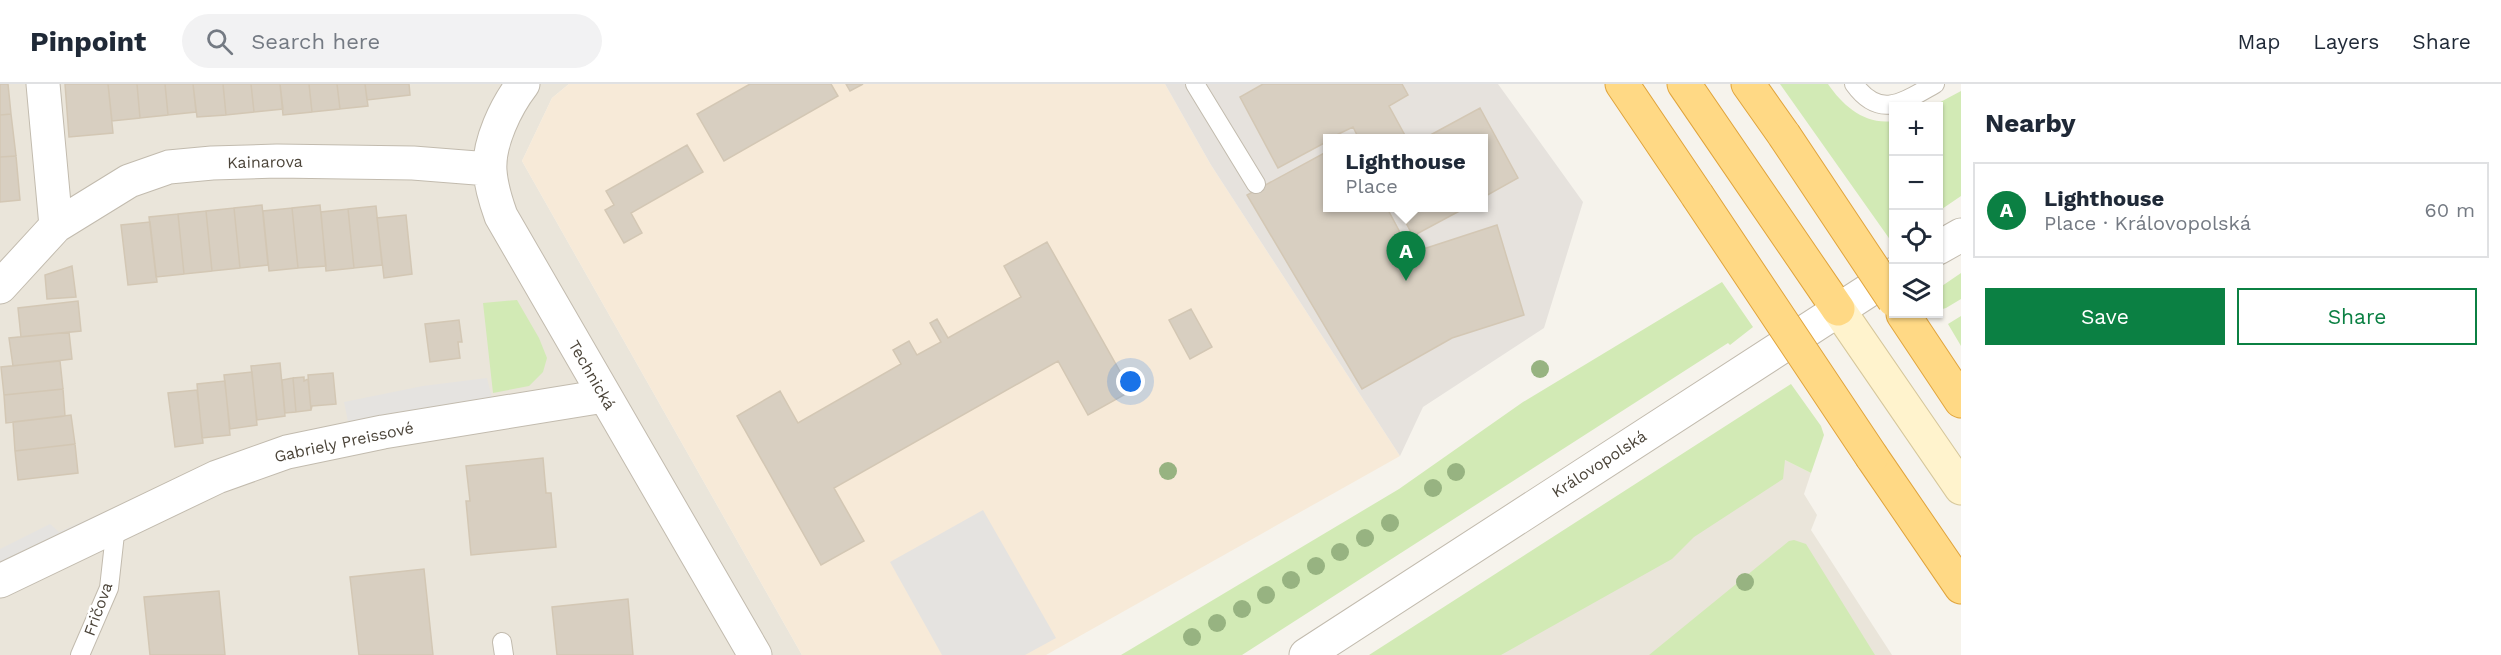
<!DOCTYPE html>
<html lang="en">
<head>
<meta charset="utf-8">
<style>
  :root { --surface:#fff; --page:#f2f2f3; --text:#1f2937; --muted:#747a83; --line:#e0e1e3; --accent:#0b8043 }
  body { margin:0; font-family:"Work Sans",sans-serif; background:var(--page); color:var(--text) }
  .controls { position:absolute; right:18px; top:18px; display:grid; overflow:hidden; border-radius:0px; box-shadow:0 2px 4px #0004 }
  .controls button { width:54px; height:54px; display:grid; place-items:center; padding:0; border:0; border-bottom:2px solid var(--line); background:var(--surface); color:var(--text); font:30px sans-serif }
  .you { position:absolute; left:1131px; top:298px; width:21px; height:21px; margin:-15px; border:4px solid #fff; border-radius:50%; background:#1a73e8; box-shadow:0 0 0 9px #1a73e833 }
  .badge { display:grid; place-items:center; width:39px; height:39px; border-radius:50%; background:var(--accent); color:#fff; font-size:20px; font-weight:700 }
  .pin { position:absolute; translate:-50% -50px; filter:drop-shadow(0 2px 3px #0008) }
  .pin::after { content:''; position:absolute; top:32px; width:21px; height:18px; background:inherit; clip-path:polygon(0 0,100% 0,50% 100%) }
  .popup { position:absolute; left:1323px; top:50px; width:165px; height:78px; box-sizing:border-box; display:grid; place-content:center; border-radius:0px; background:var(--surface); filter:drop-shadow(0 2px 4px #0005); font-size:20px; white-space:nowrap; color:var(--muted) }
  .popup b { font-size:22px; color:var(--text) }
  .popup::after { content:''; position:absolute; left:50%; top:100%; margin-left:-12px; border:12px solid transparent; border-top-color:var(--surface) }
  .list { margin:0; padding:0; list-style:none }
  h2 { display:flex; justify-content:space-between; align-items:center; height:78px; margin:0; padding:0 24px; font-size:26px }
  h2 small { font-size:20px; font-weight:400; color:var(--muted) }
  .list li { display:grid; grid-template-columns:39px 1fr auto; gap:18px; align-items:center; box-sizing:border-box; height:96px; margin:0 12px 12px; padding:0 12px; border:2px solid var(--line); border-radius:0px }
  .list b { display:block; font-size:22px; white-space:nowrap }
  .list p { margin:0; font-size:20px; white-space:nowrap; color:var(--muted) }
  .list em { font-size:20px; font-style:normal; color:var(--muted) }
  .actions { display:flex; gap:12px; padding:18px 24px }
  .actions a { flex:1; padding:14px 0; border:2px solid var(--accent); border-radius:0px; text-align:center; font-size:21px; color:var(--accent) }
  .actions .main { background:var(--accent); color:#fff }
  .icon { flex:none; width:33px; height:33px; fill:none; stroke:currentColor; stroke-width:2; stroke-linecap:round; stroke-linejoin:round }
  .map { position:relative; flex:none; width:1961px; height:571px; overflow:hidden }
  header { display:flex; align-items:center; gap:36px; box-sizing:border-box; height:84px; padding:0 30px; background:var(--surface); border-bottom:2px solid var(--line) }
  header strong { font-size:28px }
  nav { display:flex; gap:33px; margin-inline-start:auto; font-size:21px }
  .search { width:420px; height:54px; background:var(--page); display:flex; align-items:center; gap:15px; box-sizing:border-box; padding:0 21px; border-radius:33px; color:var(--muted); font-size:22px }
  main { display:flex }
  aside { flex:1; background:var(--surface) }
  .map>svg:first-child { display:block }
  .residential { fill:#eae5da }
  .commercial { fill:#f7ead8 }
  .industrial { fill:#e6e2dd; fill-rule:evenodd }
  .green { fill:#d2eab5 }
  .parking { fill:#e5e3e0 }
  .building { fill:#d8cfc1; stroke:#d3c7b4; stroke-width:1.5 }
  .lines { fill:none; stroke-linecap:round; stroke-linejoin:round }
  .service-casing { stroke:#c2bbae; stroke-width:20 }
  .minor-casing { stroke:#c2bbae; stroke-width:35 }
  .tertiary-casing { stroke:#c2bbae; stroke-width:35 }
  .secondary-casing { stroke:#d6c79b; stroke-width:35 }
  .trunk-casing { stroke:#e0a43c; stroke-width:35 }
  .service { stroke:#fff; stroke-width:18 }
  .minor { stroke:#fff; stroke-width:33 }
  .tertiary { stroke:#fff; stroke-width:33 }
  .secondary { stroke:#fff3cd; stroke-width:33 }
  .trunk { stroke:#ffd985; stroke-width:33 }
  .trunk-bridge-casing { stroke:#e0a43c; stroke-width:35; stroke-linecap:butt }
  .trunk-bridge { stroke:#ffd985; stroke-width:33 }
  .tree { fill:#97b381 }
  .labels { text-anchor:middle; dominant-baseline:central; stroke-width:5; stroke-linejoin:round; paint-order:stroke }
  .street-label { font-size:16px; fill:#4b4439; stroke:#fff }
</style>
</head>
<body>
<header>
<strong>Pinpoint</strong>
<div class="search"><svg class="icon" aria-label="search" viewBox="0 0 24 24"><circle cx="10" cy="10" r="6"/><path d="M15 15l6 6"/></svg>Search here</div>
<nav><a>Map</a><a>Layers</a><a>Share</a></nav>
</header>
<main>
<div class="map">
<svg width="1961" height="571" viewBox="0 0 1961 571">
  <rect width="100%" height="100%" fill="#f6f3ec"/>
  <path class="residential" d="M0 0H569L552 14 522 77 802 571H0Z
    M1785 376 1811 389 1804 410 1817 431 1811 446 1892 571H1446Z"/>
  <path class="commercial" d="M569 0H1165L1211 81 1400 372 1046 571H802L522 77 552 14Z"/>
  <path class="industrial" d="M1165 0H1498L1583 118 1544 244 1423 323 1400 372 1211 81ZM1328 55H1484V124H1328Z"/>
  <path class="green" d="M1780 0H1828C1843 22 1865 41 1893 37V156L1891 157Z
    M1961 7V112L1939 127 1938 22H1933Z
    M1961 189V215L1946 224 1939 226V204Z
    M1722 198 1753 243 1730 261 1728 259 1242 571H1121L1399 405 1523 318Z
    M517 216 539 254 547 274 543 288 529 302 493 309 483 219Z
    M1961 232V262L1948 240Z
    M1791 300 1821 342 1824 351 1811 389 1785 376 1783 395 1694 453 1672 475 1501 571H1369Z
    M1794 456 1806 460 1875 571H1649L1789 457Z"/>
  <path class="parking" d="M487 294 492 314 349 343 344 318 423 302Z
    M165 401 0 491V465L50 440 59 448Z
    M983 426 1056 554 1025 571H942L890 478Z"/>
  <path class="building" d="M0 0H8L11 30 0 31Z
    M65 0H108L113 49 69 53Z
    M108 0H137L140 34 112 37Z
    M137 0H165L168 31 140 34Z
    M165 0H193L196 28 168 31Z
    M193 0H223L226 31 197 33Z
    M223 0H251L254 28 226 31Z
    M251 0H280L283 25 254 28Z
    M280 0H309L312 28 283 31Z
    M309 0H337L340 25 312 28Z
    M337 0H365L368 22 340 25Z
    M365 0H409L410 11 367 16Z
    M750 0H831L838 12 724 77 697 30Z
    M846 0H863L850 7Z
    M1263 0H1402L1408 11 1389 22 1407 55H1359L1353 43 1328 55V57L1278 84 1240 13Z
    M1480 24 1518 94 1484 113V55H1423Z
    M11 30 16 72 0 73V31Z
    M687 61 703 88 631 129 642 149 624 159 605 126 614 121 606 107Z
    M1328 67V124H1387L1411 169 1497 141 1524 231 1452 254 1362 305 1247 111Z
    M16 72 20 116 0 118V73Z
    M262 121 268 181 240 184 234 124Z
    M320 121 326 182 298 184 292 124Z
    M376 122 382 181 354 184 348 125Z
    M234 124 240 184 212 187 206 127Z
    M292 124 298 184 269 187 263 127Z
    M1398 124H1465L1413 152Z
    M348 125 354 184 326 187 321 128Z
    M206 127 212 187 184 190 178 130Z
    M178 130 184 190 156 193 149 133Z
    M406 131 412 190 384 194 377 134Z
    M150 138 157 198 128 201 121 141Z
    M1047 158 1131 307 1088 331 1058 277 834 404 864 457 821 481 737 332 780 307 798 339 901 280 893 266 909 257 917 271 941 258 930 239 937 235 948 254 1021 213 1004 182Z
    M72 182 76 213 47 215 45 191Z
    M78 217 81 247 21 253 18 224Z
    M1191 225 1212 263 1190 275 1169 236Z
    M459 236 462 258H458L460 274 430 278 425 240Z
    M69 248 72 275 13 282 9 254Z
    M60 277 63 305 4 311 1 283Z
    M280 279 285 332 257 336 251 282Z
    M252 288 257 341 230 345 224 291Z
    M333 289 336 320 312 322 311 326 308 291Z
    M304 293V297L308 295 311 326 296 328 293 294Z
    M293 294 296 328 285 329 282 296Z
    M225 297 230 351 202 354 197 300Z
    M63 305 65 332 6 339 4 311Z
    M197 306 203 359 175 363 168 309Z
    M71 331 75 360 15 367 13 338Z
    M75 360 78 389 18 396 15 367Z
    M543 374 546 409H551L556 463 471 471 466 417H470L466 382Z
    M424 485 433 571H359L350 493Z
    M219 507 225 571H150L144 513Z
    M628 515 633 571H557L552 523Z"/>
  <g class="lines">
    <defs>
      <path id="service" d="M1195 0 1256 100
        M1854 0C1880 36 1903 18 1935 0
        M502 558 504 571
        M80 571 109 504 116 441"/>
      <path id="minor" d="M43 0 56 142
        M523 0C506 22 488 59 490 87 491 102 496 118 501 132L755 571
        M0 203 56 142 129 97 169 83 212 79 277 77 413 79 489 85
        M0 497 217 393 287 368 383 348 604 312"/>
      <path id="tertiary" d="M1938 164 1961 151
        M1306 571 1894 190"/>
      <path id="secondary" d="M1838 225 1961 404"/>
      <path id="trunk" d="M1622 0 1697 111
        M1684 0 1838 225
        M1748 0 1784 51
        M1903 230 1961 317
        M1872 373 1961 503"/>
    </defs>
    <use href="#service" class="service-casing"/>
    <use href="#minor" class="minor-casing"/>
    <use href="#tertiary" class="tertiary-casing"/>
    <use href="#secondary" class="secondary-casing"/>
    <use href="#trunk" class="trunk-casing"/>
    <use href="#service" class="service"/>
    <use href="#minor" class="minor"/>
    <use href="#tertiary" class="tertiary"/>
    <use href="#secondary" class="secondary"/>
    <use href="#trunk" class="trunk"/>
    <defs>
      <path id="trunk-bridge" d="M1784 51 1894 216
        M1697 111 1872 373"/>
    </defs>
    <use href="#trunk-bridge" class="trunk-bridge-casing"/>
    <use href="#trunk-bridge" class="trunk-bridge"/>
  </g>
  <g class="tree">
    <circle cx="1540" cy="285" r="9"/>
    <circle cx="1168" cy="387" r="9"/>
    <circle cx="1456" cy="388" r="9"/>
    <circle cx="1433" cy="404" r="9"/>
    <circle cx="1390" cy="439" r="9"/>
    <circle cx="1365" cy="454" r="9"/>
    <circle cx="1340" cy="468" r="9"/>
    <circle cx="1316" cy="482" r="9"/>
    <circle cx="1291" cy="496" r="9"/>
    <circle cx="1745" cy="498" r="9"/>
    <circle cx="1266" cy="511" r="9"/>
    <circle cx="1242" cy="525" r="9"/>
    <circle cx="1217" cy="539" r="9"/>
    <circle cx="1192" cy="553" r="9"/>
  </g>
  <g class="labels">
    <g class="street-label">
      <text transform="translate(265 78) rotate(-1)">Kainarova</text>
      <text transform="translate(592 291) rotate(60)">Technická</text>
      <text transform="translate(344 358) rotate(-12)">Gabriely Preissové</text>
      <text transform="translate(1599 380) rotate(-33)">Královopolská</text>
      <text transform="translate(98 525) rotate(-70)">Fričova</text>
    </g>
  </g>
</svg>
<div class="controls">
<button>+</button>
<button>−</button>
<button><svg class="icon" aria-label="locate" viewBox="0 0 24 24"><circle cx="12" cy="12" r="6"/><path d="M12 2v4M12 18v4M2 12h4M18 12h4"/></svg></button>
<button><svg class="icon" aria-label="layers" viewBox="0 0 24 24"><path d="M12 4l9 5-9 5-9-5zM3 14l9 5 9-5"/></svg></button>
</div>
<div class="you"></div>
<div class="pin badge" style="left:1406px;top:197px">A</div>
<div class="popup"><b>Lighthouse</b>Place</div>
</div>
<aside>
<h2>Nearby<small></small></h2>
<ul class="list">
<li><span class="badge">A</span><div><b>Lighthouse</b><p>Place · Královopolská</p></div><em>60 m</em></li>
</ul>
<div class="actions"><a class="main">Save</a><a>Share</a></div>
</aside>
</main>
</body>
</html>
